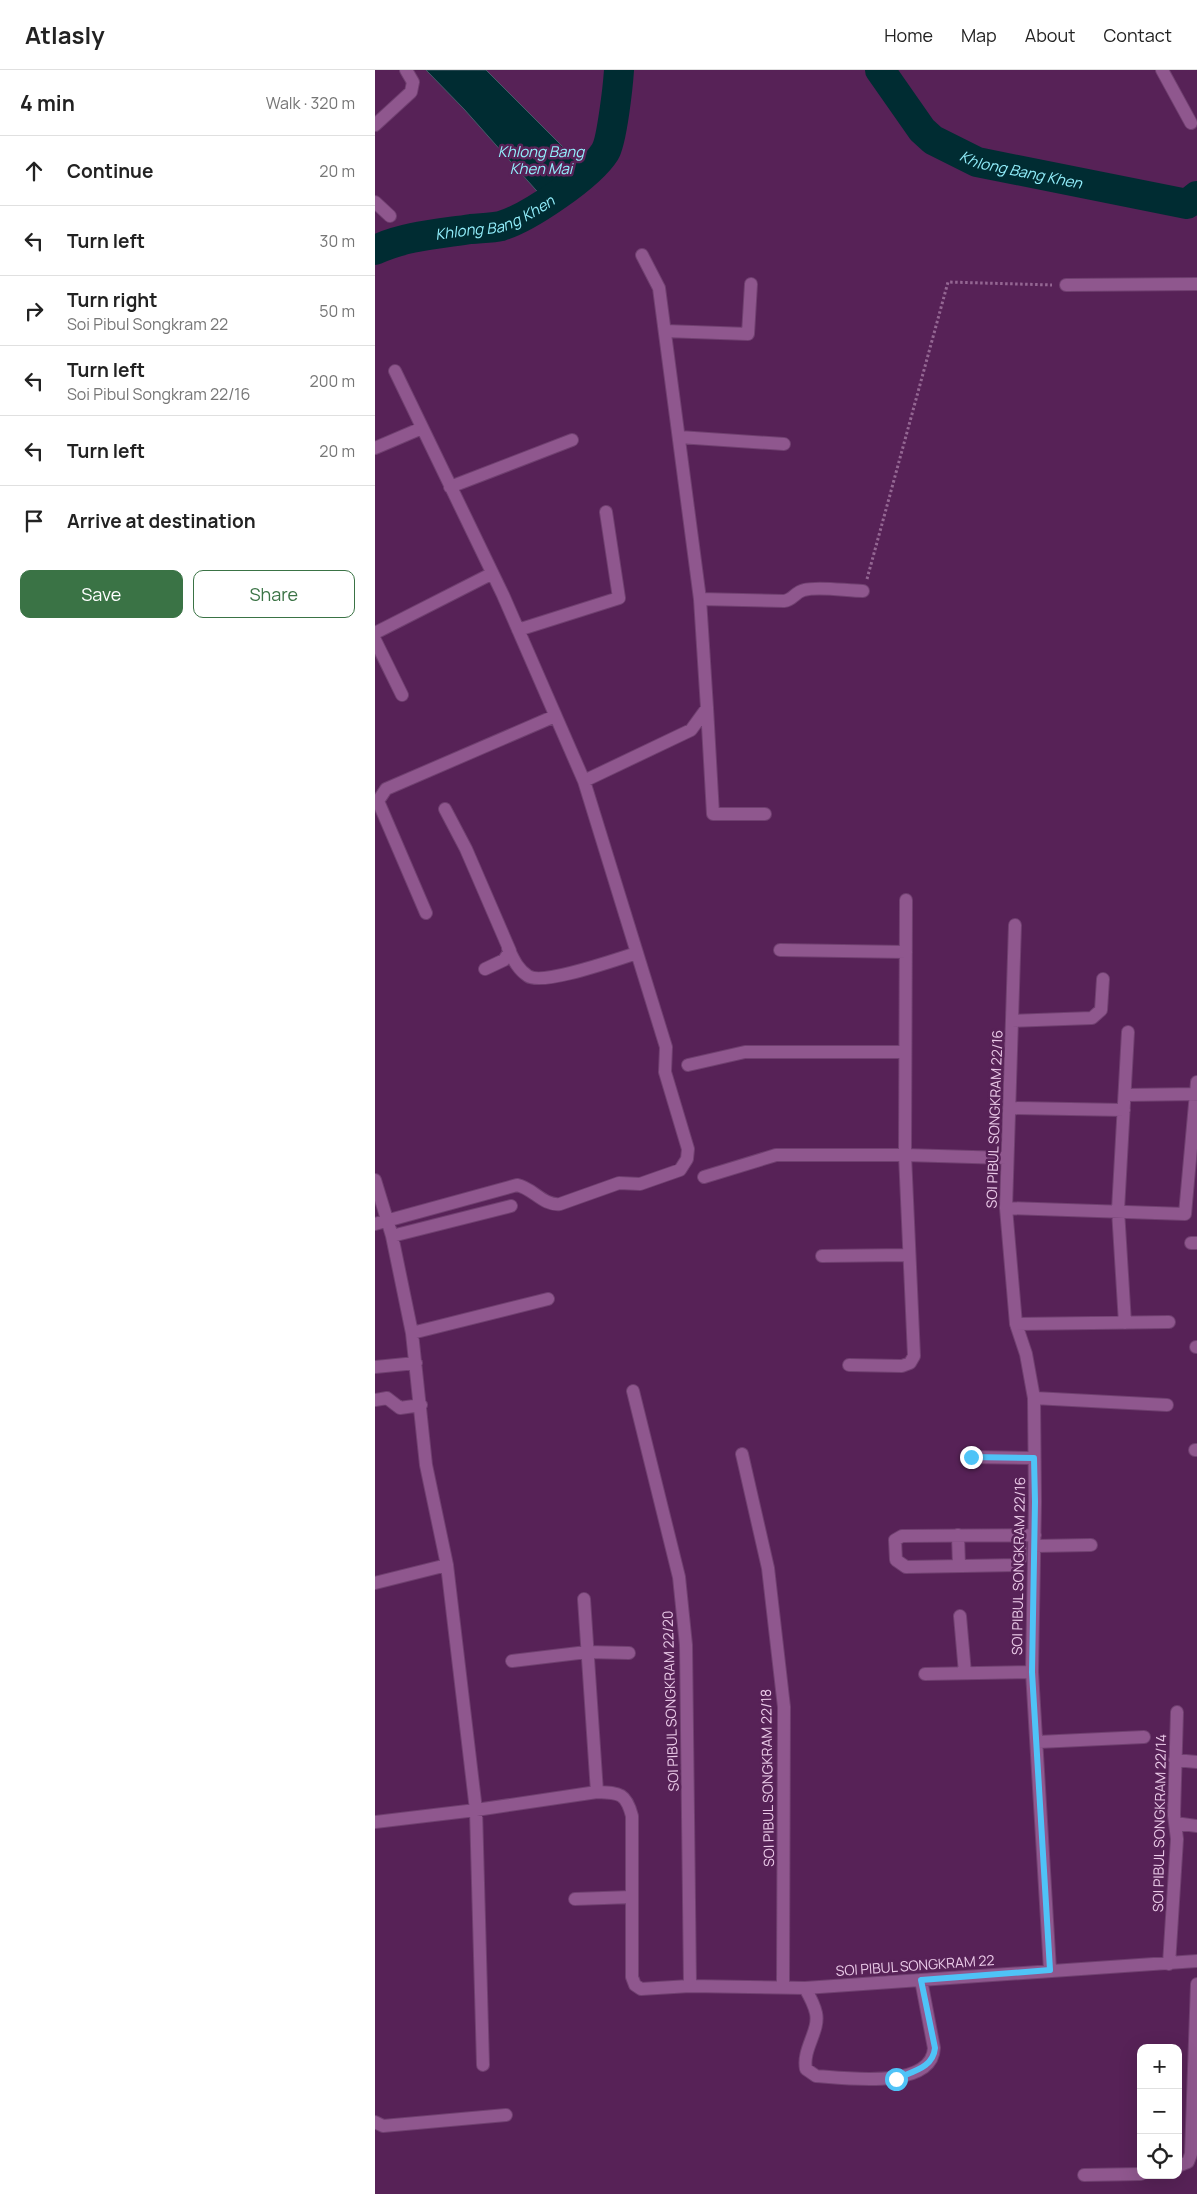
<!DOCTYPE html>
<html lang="en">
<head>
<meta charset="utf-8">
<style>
  :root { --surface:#fff; --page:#f6f6f6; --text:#222; --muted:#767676; --line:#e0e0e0; --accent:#3a7345 }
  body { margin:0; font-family:Manrope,sans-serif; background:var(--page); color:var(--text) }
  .controls { position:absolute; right:15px; bottom:15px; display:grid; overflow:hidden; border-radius:10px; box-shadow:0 5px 20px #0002 }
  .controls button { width:45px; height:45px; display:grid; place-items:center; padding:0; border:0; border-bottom:1px solid var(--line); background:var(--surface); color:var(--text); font:25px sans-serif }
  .stop { position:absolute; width:15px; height:15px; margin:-11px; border:4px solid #4fc3f7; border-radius:50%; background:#fff }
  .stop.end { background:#4fc3f7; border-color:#fff; box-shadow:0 1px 5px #0008 }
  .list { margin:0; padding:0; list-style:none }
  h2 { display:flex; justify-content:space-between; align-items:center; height:65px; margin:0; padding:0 20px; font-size:21px }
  h2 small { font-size:16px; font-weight:400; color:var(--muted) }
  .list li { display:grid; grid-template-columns:32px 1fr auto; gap:15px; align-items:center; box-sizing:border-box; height:70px; padding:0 20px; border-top:1px solid var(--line) }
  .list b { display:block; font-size:19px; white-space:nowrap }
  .list p { margin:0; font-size:16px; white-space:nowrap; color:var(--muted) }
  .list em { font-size:16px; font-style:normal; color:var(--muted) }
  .actions { display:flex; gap:10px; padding:15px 20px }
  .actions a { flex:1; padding:11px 0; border:1px solid var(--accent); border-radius:10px; text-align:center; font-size:18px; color:var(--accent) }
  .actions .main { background:var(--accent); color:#fff }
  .icon { flex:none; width:28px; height:28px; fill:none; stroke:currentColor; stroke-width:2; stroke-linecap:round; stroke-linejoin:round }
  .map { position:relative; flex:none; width:822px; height:2124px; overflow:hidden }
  header { display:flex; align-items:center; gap:30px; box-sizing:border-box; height:70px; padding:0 25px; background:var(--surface); border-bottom:1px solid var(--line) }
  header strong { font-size:24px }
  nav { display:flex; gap:28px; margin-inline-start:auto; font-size:18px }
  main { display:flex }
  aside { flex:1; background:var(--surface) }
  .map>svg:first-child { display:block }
  .water { fill:#002c32; stroke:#465c69 }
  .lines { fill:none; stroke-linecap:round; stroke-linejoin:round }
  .canal { stroke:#002c32; stroke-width:18 }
  .river { stroke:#002c32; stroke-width:30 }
  .minor-casing { stroke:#704070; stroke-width:14 }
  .path { stroke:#946793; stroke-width:3; stroke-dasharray:2.5 2.5; stroke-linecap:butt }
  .minor { stroke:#8f578e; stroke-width:12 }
  .route { stroke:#4fc3f7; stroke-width:6 }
  .labels { text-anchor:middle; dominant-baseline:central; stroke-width:5; stroke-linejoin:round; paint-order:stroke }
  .street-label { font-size:14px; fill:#ebcbe9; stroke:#572257 }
  .water-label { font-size:15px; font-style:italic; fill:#92effc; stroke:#572257 }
</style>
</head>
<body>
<header>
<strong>Atlasly</strong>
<nav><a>Home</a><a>Map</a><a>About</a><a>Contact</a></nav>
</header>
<main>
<aside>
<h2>4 min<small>Walk · 320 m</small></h2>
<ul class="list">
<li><svg class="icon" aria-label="ahead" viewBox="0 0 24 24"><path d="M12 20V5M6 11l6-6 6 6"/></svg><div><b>Continue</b></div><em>20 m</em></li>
<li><svg class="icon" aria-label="left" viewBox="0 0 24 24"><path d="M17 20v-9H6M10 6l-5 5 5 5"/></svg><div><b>Turn left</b></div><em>30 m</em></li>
<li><svg class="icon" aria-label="right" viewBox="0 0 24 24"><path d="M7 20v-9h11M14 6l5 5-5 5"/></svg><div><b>Turn right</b><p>Soi Pibul Songkram 22</p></div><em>50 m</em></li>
<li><svg class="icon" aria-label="left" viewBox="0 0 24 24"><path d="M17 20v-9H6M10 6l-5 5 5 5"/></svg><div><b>Turn left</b><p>Soi Pibul Songkram 22/16</p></div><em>200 m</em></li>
<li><svg class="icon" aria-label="left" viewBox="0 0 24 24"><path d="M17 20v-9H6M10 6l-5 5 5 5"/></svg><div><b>Turn left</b></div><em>20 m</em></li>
<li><svg class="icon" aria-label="arrive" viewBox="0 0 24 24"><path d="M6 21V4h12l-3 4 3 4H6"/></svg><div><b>Arrive at destination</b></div></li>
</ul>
<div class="actions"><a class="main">Save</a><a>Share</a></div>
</aside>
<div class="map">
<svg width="822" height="2124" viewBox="0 0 822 2124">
  <rect width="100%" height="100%" fill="#572257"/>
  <path class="water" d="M51 0H111L196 85 206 101 168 128 89 39Z"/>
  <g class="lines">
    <path class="canal" d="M175 94 196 115"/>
    <g class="river">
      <path id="s1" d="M505 0 547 60 558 70 602 92 812 134 822 126"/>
      <path id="s2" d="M0 180C30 166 63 164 96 159 106 158 117 158 126 156 153 148 215 106 230 82 237 71 243 15 244 0"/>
    </g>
    <defs>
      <path id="minor" d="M787 0 816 53
        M0 55 36 22 38 12 31 0
        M0 132 15 146
        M267 185 284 218 325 529 409 531C418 530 420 522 429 520 444 516 472 521 488 521
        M691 215 822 214
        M290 261 373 264 376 214
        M304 367 409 374
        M0 378 47 358
        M75 417 197 370
        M143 560 244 528 231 442
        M0 563 116 504
        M0 570 27 625
        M332 638 338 744H390
        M209 711 316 660 332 638 325 529
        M70 739 91 779 135 881 129 890 110 899
        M51 843 3 731 11 719 180 646
        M640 855 631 1138 641 1254 651 1284 659 1328 660 1432 657 1602 675 1900
        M133 878C138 888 142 899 153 906 168 916 242 889 262 883
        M405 880 531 882
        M637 951 717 948 726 940 728 909
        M313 995 370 982H530
        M750 1025 822 1024
        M634 1038 749 1040
        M329 1107 401 1085H530L631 1088
        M0 1110 17 1166 37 1263 51 1395 72 1495 101 1740 108 1995
        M631 1138 810 1144 822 1012
        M0 1154 142 1115C158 1118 168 1136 185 1134L244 1113 265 1114 305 1100 312 1089 313 1079 290 1002 291 977 209 711 128 525 20 301
        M17 1166 136 1136
        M816 1173H822
        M447 1186 534 1185
        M750 1253 743 1140 753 962
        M641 1254 794 1252
        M37 1263 173 1229
        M821 1277H822
        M474 1295 527 1296 535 1293 539 1286 530 1085 531 830
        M0 1297 41 1293
        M258 1321 304 1507 311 1575 315 1916
        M659 1328 792 1335
        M0 1330 12 1328 25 1338 46 1335
        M820 1380H822
        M367 1384 393 1498 409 1637 408 1916
        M596 1387 659 1388
        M583 1465 584 1496
        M645 1465V1489L643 1495 531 1497 521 1490 520 1470 527 1466C571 1466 616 1465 660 1465
        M660 1476 716 1475
        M0 1513 72 1495
        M209 1529 222 1722
        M585 1546 590 1603
        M137 1591 212 1582 254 1583
        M550 1604 657 1602
        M663 1672 769 1667
        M800 1690 822 1692
        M0 1752 101 1740 222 1722C245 1723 251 1723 257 1746V1907L260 1915 266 1919 315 1916 430 1918 822 1891
        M800 1753 822 1756
        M200 1829 257 1827
        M794 1894 802 1769 799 1745 802 1642
        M430 1918C434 1925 439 1934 441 1943 445 1961 427 1979 431 1999L441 2006C470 2008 557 2020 559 1978L546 1910
        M0 2052 8 2056 131 2045
        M803 2096 813 2092 816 2084 822 1914
        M709 2105 766 2104"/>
    </defs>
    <use href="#minor" class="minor-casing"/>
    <path class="path" d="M492 509 573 212 677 215"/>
    <use href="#minor" class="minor"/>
  </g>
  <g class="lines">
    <path class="route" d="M521 2009C538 2001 558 1998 560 1978L546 1910 675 1900 657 1602 660 1432 659 1388 596 1387"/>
  </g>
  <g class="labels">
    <g class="street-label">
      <text transform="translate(619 1049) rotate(-88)">SOI PIBUL SONGKRAM 22/16</text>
      <text transform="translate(643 1496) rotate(-89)">SOI PIBUL SONGKRAM 22/16</text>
      <text transform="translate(295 1631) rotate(-92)">SOI PIBUL SONGKRAM 22/20</text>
      <text transform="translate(392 1708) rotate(-91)">SOI PIBUL SONGKRAM 22/18</text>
      <text transform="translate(784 1753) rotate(-89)">SOI PIBUL SONGKRAM 22/14</text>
      <text transform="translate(540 1895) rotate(-4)">SOI PIBUL SONGKRAM 22</text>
    </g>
    <g class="water-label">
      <text x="166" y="81">Khlong Bang<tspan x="166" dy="17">Khen Mai</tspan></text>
      <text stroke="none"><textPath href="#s1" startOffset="182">Khlong Bang Khen</textPath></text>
      <text stroke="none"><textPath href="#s2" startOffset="125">Khlong Bang Khen</textPath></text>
    </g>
  </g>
</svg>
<div class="controls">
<button>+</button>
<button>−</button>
<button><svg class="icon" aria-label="locate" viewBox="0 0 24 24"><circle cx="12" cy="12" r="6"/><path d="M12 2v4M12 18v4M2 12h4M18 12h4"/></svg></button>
</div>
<div class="stop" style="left:521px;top:2009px"></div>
<div class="stop end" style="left:596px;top:1387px"></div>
</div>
</main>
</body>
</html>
